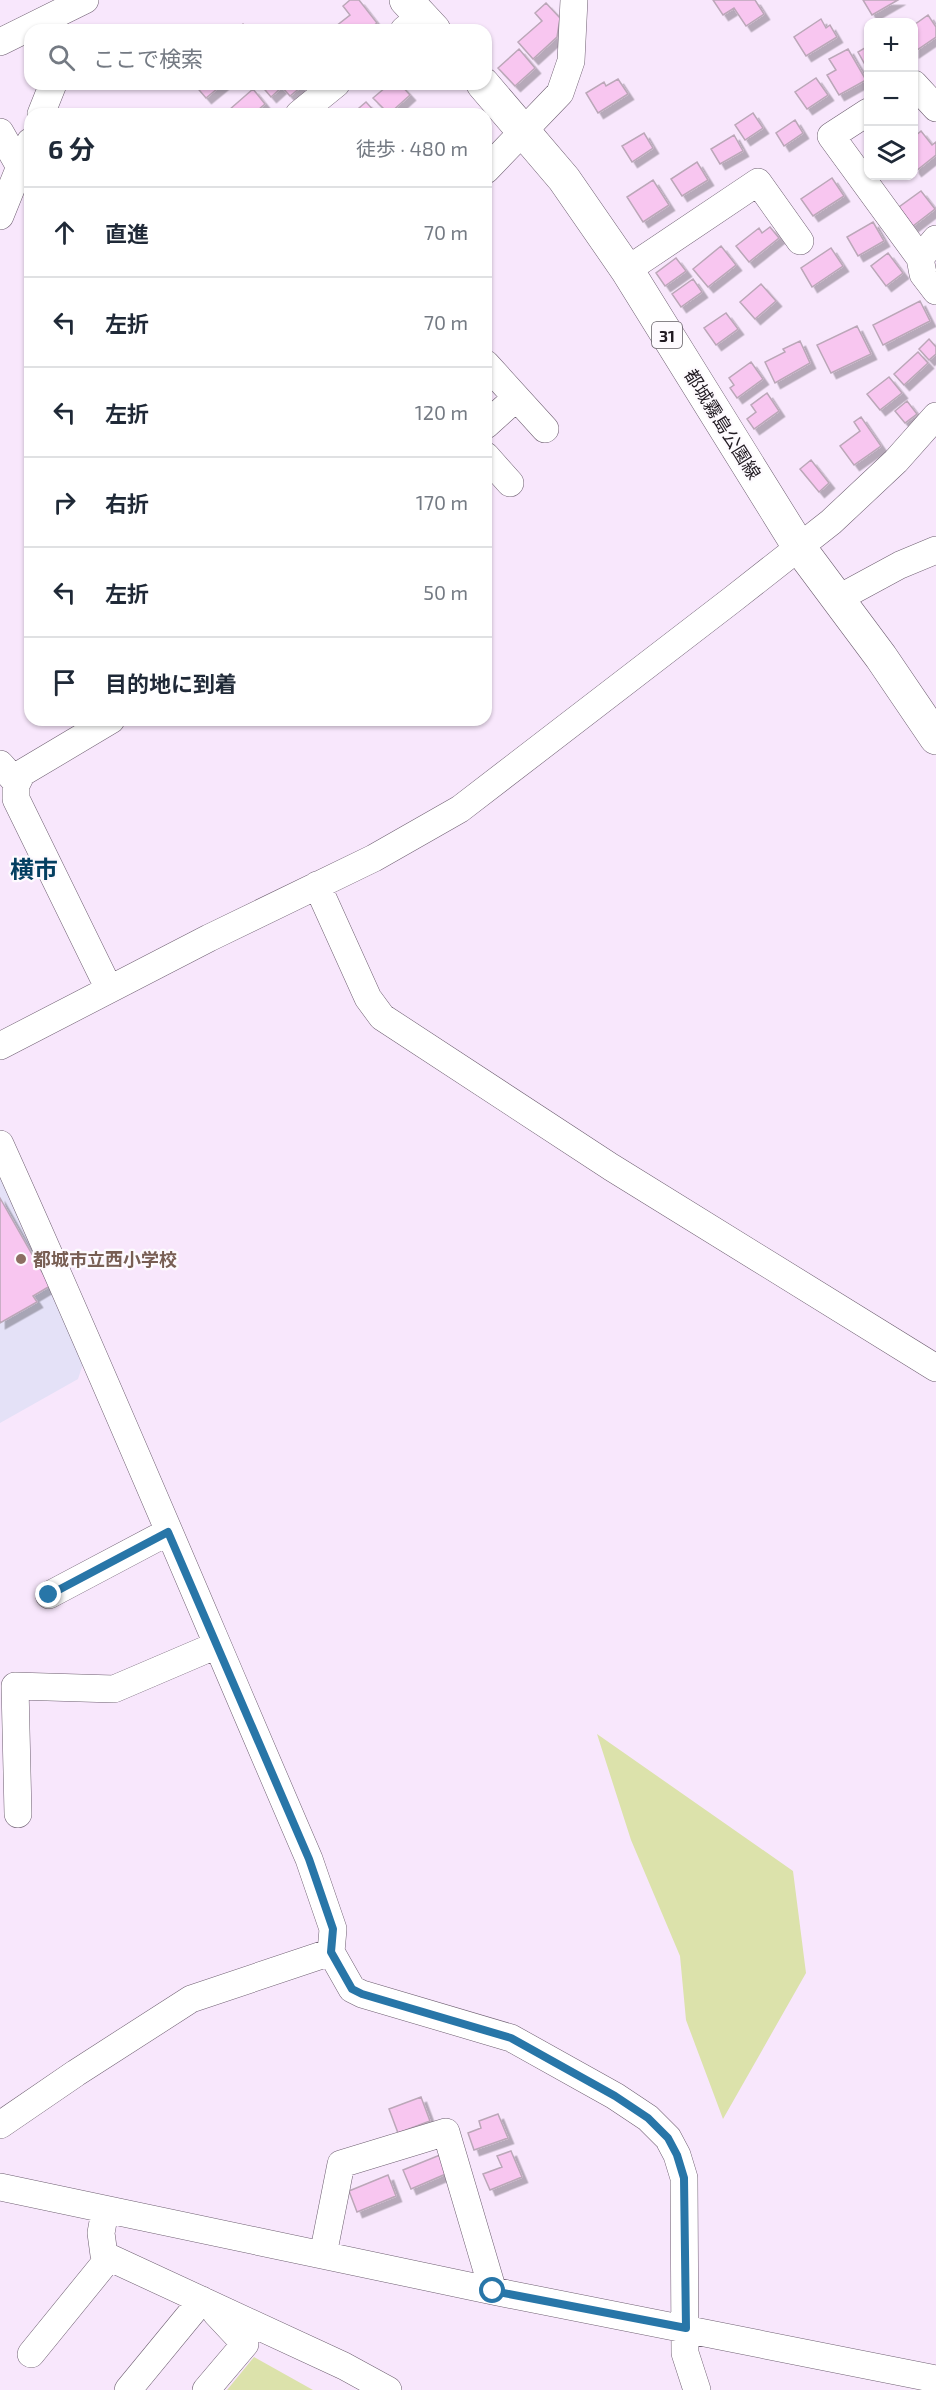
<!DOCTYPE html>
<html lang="ja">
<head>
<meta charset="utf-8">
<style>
  :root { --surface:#fff; --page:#f2f2f3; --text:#1f2937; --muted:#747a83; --line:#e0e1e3 }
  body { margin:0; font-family:"Exo 2","Noto Sans JP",sans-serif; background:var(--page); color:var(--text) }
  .controls { position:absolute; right:18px; top:18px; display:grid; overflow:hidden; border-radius:12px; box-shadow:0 2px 4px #0004 }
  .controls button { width:54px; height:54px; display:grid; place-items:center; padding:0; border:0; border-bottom:2px solid var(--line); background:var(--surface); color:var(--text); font:30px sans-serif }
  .stop { position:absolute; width:18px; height:18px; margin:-14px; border:4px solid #2876a8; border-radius:50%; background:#fff }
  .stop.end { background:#2876a8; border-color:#fff; box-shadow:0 2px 6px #0008 }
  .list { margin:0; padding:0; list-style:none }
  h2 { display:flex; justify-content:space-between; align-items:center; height:78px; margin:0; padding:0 24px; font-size:26px }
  h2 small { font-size:20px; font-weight:400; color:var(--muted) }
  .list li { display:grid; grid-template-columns:39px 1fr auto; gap:18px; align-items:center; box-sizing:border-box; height:90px; padding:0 24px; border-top:2px solid var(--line) }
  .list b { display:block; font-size:22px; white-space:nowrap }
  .list em { font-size:20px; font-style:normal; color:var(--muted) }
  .icon { flex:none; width:33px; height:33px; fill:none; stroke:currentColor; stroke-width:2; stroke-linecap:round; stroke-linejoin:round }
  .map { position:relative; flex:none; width:936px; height:2390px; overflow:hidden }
  .search { position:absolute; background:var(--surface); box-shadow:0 2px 4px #0004; left:24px; top:24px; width:468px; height:66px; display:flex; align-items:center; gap:15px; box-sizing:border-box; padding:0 21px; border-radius:18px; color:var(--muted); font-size:22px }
  .panel { position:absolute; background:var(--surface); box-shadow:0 2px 4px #0004; left:24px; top:108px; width:468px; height:618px; border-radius:18px }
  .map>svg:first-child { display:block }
  .education { fill:#e4e1f7 }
  .green { fill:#dce2ab }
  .building { fill:#f8c6f0; stroke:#bba7b8; stroke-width:1.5; filter:url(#shadow) }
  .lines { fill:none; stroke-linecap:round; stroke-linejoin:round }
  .minor-casing { stroke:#6e5f71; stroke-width:28 }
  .major-casing { stroke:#6e5f71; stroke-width:34 }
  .minor { stroke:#fff; stroke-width:27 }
  .major { stroke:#fff; stroke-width:33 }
  .route { stroke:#2876a8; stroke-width:8 }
  .education-dot { fill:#8d6e63; stroke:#fdfafe; stroke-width:2 }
  .labels { text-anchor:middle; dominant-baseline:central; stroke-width:4.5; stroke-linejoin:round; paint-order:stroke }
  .shield { fill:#fdfafe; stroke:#625d63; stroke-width:1.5 }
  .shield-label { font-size:16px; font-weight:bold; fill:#201a21 }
  .street-label { font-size:18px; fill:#201a21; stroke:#fdfafe }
  .education-label { font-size:18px; font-weight:bold; fill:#785e54; stroke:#fdfafe; text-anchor:start }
  .district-label { font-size:24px; font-weight:bold; fill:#043f61; stroke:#fdfafe }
</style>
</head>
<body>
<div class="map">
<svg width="936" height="2390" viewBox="0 0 936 2390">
  <defs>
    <filter id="shadow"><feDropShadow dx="5.5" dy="5.5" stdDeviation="0" flood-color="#0004"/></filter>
  </defs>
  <rect width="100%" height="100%" fill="#f8e7fc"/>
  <path class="education" d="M0 1162 86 1355 78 1379 0 1423Z"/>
  <path class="green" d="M597 1734 793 1871 806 1973 723 2119 686 2020 680 1956 631 1840Z
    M254 2357 313 2390H227Z"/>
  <path class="building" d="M350 0H359L377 23 367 30H331L350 15 343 6Z
    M713 0H755L764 14 746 26 734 8 723 15Z
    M863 0H898L872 15Z
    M546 3 560 18 557 37 533 59 518 42 542 21 535 13Z
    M928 15 936 27V37L914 52V25Z
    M821 19 826 28 830 25 837 37 806 56 794 37Z
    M243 24 248 30H236Z
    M868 46V70L858 52Z
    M519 49 535 68 515 86 498 68Z
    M848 49 866 80 839 95 827 75 836 70 829 59Z
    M816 78 828 95 807 109 795 92Z
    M618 79 628 94 598 113 586 93 604 82 606 86Z
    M194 84H223L206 98Z
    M260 84H298L301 87 290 96 282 87 271 97Z
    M383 84H400L410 95 389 114 373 98 386 87Z
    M253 89 265 104 253 114H233L229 110Z
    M366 102 377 114H352Z
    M753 113 763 128 745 140 735 125Z
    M795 120 803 133 784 146 776 133Z
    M921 131 932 145 936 142V155L916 171 914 168V137Z
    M644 133 653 148 632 162 622 146Z
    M734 135 743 151 720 164 711 149Z
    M697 162 708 180 682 196 671 179Z
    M832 178 844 196 813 216 801 199Z
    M653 180 669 205 643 222 627 197Z
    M921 191 935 209 913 226 899 207Z
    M873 222 884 241 858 256 847 237Z
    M770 227 779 238 749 262 736 246 759 228 762 233Z
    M721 246 736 265 708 287 693 269Z
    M831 248 843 266 812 287 801 268Z
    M888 253 903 273 886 286 871 266Z
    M676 258 686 271 665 286 656 273Z
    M693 279 702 292 681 307 672 294Z
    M761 284 776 301 755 319 740 302Z
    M920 301 930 321 883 345 873 325Z
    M726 313 738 329 716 345 704 328Z
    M857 326 871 354 831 373 817 345Z
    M929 339 936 347V354L929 360 919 349Z
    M800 341 810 363 775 383 765 362 785 352 783 349Z
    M918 352 928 363 904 385 894 374Z
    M751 362 763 379 737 398 730 388 734 385 729 378Z
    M889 377 902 393 880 410 867 394Z
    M767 393 779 411 754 429 747 419 756 412 751 405Z
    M907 401 917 414 905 423 895 411Z
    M861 417 881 446 854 465 840 446 860 431 854 422Z
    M811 460 829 483 819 492 800 469Z
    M0 1198 50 1286 33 1296 37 1302 0 1323Z
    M421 2097 430 2121 398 2133 389 2109Z
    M498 2114 508 2138 474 2150 468 2133 481 2128 479 2121Z
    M511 2151 522 2177 490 2190 483 2174 502 2167 497 2156Z
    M440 2155 448 2173 411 2189 403 2170Z
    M388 2175 396 2196 357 2212 349 2191Z"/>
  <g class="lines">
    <defs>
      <path id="minor" d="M404 30 421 16
        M0 42 85 0
        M914 84 936 108
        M868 112 831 136 920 258
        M41 114 53 84
        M299 114 336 84
        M0 132 20 167
        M486 170 560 93 571 61 574 0
        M0 216 30 142
        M936 239 920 258 923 274 936 291
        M627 270 758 182 800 241
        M486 364 545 429
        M486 425 516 398
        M486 456 510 483
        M839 598 900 565 936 550
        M0 764 17 783
        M317 885 368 998 382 1017 611 1167 936 1368
        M109 989 16 799V785L22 773 111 720
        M0 1046 209 938 374 858 460 809 733 599 831 522 896 461 936 416
        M0 1144C107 1381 206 1620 309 1859L333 1929 331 1952 352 1989 362 1994 511 2038 615 2096 648 2118 668 2138 677 2155 684 2178 685 2353 697 2390
        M49 1595 168 1532
        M18 1814 15 1686 114 1689 217 1645
        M0 2125 76 2073 191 1999 331 1952
        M0 2187 493 2291 936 2379
        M105 2211 101 2233 104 2255 344 2366 388 2390
        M323 2255 341 2164 446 2132 493 2291
        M31 2354 109 2258
        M128 2390 202 2300
        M206 2390 245 2344 216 2313"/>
      <path id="major" d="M406 0 434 30
        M483 84 564 179 627 270 799 547 881 657 936 738"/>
    </defs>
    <use href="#minor" class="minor-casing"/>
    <use href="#major" class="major-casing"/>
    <use href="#minor" class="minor"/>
    <use href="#major" class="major"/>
  </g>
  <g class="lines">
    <path class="route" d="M49 1595 168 1532 309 1859 333 1929 331 1952 352 1989 362 1994 511 2038 615 2096 648 2118 668 2138 677 2155 684 2178 686 2328 493 2291"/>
  </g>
  <circle class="education-dot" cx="21" cy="1259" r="6"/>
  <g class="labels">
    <rect class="shield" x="652" y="322" width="30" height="26" rx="4.5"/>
    <g class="shield-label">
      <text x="667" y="335">31</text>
    </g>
    <g class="street-label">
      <text transform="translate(723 424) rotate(58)">都城霧島公園線</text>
    </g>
    <g class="education-label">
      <text x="33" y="1259">都城市立西小学校</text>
    </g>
    <g class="district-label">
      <text x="34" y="868">横市</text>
    </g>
  </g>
</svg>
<div class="controls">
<button>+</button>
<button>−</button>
<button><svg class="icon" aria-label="layers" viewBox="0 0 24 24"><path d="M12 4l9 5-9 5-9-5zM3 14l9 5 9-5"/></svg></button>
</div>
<div class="stop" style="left:493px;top:2291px"></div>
<div class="stop end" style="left:49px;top:1595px"></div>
<div class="search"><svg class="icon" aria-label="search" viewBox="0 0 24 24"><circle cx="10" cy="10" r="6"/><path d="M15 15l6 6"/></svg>ここで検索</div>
<section class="panel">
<h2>6 分<small>徒歩 · 480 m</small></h2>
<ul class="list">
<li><svg class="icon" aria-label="ahead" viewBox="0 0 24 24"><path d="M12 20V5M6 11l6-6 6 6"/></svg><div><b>直進</b></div><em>70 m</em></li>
<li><svg class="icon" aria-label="left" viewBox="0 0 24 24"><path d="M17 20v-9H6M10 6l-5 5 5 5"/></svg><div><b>左折</b></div><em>70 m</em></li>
<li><svg class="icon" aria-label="left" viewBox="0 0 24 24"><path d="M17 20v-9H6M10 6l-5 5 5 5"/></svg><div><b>左折</b></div><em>120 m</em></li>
<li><svg class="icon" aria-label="right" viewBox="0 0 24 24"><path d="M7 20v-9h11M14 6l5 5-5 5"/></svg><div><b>右折</b></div><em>170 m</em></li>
<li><svg class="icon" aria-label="left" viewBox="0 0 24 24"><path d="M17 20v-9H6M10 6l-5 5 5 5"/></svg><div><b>左折</b></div><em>50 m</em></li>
<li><svg class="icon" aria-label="arrive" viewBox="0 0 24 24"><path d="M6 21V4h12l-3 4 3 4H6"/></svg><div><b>目的地に到着</b></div></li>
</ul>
</section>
</div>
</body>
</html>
